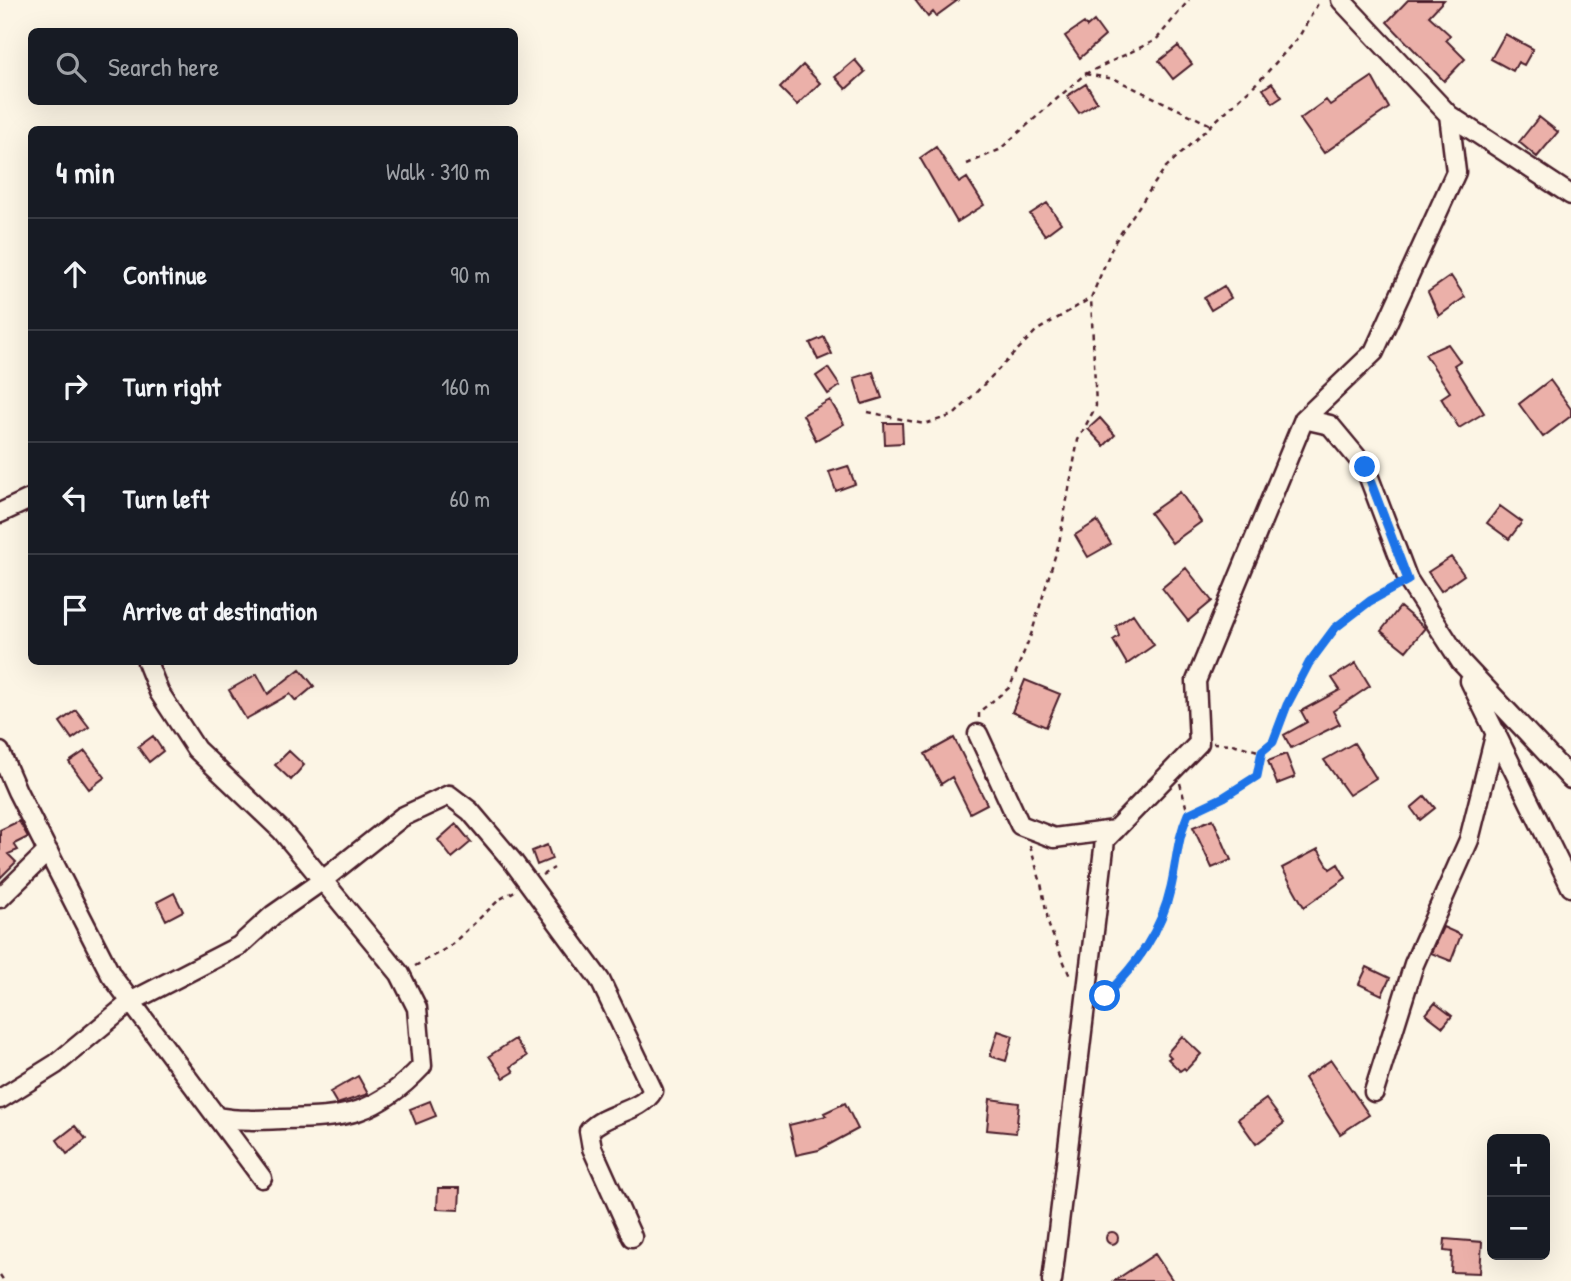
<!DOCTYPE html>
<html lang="en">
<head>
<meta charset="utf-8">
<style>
  :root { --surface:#171b24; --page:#20242c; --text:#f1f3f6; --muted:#9ea1a6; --line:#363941 }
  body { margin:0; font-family:"Patrick Hand",sans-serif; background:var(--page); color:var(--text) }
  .controls { position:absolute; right:21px; bottom:21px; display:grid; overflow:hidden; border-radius:10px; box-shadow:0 7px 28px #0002 }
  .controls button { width:63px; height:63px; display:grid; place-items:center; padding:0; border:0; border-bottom:2px solid var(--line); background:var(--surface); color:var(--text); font:35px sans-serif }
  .stop { position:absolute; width:21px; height:21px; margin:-16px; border:5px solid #1a73e8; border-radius:50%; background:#fff }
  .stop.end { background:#1a73e8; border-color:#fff; box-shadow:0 2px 7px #0008 }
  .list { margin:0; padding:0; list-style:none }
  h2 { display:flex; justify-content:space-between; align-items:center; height:91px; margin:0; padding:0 28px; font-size:30px }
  h2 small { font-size:23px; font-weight:400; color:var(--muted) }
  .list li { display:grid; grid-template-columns:46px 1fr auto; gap:21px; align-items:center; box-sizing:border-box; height:112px; padding:0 28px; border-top:2px solid var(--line) }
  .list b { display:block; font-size:26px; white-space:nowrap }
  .list em { font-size:23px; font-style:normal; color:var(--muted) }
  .icon { flex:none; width:38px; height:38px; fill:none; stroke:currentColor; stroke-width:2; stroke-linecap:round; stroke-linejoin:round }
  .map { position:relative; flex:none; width:1571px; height:1281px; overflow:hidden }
  .search { position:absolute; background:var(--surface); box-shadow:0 7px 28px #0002; left:28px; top:28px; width:490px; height:77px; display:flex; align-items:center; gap:18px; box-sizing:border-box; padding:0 24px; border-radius:10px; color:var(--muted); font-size:26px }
  .panel { position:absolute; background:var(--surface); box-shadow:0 7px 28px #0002; left:28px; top:126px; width:490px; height:539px; border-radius:10px }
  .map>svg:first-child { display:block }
  .building { fill:#ebb0a9; stroke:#4a1f2b; stroke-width:2 }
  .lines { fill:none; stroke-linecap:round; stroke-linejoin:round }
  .minor-casing { stroke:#4a1f2b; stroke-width:23 }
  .path { stroke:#4a1f2b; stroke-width:2.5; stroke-dasharray:5 5; stroke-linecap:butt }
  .minor { stroke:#fcf5e5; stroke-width:18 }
  .route { stroke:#1a73e8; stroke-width:9 }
</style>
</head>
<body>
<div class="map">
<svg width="1571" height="1281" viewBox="0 0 1571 1281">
  <rect width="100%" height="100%" fill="#fcf5e5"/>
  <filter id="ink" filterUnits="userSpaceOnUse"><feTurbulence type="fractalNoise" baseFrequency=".0143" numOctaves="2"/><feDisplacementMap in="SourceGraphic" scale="14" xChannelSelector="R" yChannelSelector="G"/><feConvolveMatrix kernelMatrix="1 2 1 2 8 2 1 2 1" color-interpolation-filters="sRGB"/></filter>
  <g filter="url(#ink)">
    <path class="building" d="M915 0H958L936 16 933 12 928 17Z
      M1408 0H1444L1429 16 1450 35 1446 40 1465 59 1444 81 1387 22Z
      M1094 21 1105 36 1080 58 1065 36 1084 23 1087 27Z
      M1505 34 1533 49 1524 65 1518 62 1513 71 1491 59Z
      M1178 46 1192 64 1173 79 1159 61Z
      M855 60 865 72 846 89 835 77Z
      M803 65 820 83 797 105 780 88Z
      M1372 77 1389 108 1324 153 1300 119 1326 100 1330 105Z
      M1272 83 1282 97 1273 103 1263 89Z
      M1086 84 1097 102 1079 113 1067 96Z
      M1539 117 1558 132 1537 157 1519 142Z
      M936 147 959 183 967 178 984 205 957 222 920 158Z
      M1047 203 1061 223 1045 235 1030 214Z
      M1451 276 1465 297 1439 316 1428 292Z
      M1224 286 1231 298 1211 310 1204 298Z
      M824 337 832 354 818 360 810 343Z
      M1448 344 1460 361 1454 365 1484 413 1459 428 1441 398 1450 392 1425 354Z
      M828 368 840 386 828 394 816 376Z
      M873 372 882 398 862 404 854 378Z
      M1550 380 1571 409V416L1543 437 1519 404Z
      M830 400 844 424 816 440 803 415Z
      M1100 418 1115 435 1104 446 1088 429Z
      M884 423H902L903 443 885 444Z
      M848 466 855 484 836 491 829 472Z
      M1180 492 1201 522 1172 543 1150 513Z
      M1500 506 1522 522 1509 539 1487 523Z
      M1097 521 1111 544 1088 557 1075 535Z
      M1451 557 1464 575 1441 591 1428 572Z
      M1186 568 1212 601 1188 621 1162 588Z
      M1400 607 1425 628 1406 651 1381 631Z
      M1133 614 1154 645 1127 664 1113 640 1119 636 1116 626Z
      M1356 663 1370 686 1333 711 1340 724 1291 748 1284 735 1307 722 1301 711 1340 690 1332 678Z
      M300 669 314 686 296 701 290 694 246 719 229 690 257 674 268 694Z
      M1025 680 1060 694 1046 727 1012 712Z
      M76 710 89 727 72 739 60 722Z
      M153 736 163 751 149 762 138 747Z
      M954 738 987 804 970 813 952 777 941 784 925 754Z
      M1354 743 1376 778 1349 795 1324 760Z
      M85 751 105 777 89 789 69 762Z
      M289 751 304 765 291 780 275 765Z
      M1286 754 1295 777 1277 784 1268 761Z
      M1425 796 1435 808 1420 820 1411 808Z
      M1213 819 1231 860 1212 868 1193 827Z
      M19 821 28 837 14 844 18 850 8 854 16 862 0 878V830Z
      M456 824 471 842 452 858 438 840Z
      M547 845 552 859 537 865 532 851Z
      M1318 849 1330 869 1338 864 1346 878 1304 907 1282 868Z
      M174 893 183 911 166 920 157 902Z
      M1443 927 1461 935 1451 961 1431 953Z
      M1367 967 1390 978 1382 995 1359 984Z
      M1435 1003 1452 1016 1443 1027 1426 1014Z
      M998 1031 1013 1036 1006 1061 990 1056Z
      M1182 1036 1201 1054 1186 1070 1184 1068 1180 1071 1168 1059 1171 1057 1167 1053Z
      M515 1039 527 1056 511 1067 514 1072 504 1078 489 1056Z
      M1331 1060 1369 1115 1340 1134 1304 1078Z
      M358 1076 368 1094 337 1104 330 1092Z
      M990 1099 1019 1103 1016 1133 987 1130Z
      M1266 1099 1284 1123 1256 1144 1238 1119Z
      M430 1101 436 1116 416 1124 410 1109Z
      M845 1103 858 1129 819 1150 796 1155 789 1125 826 1116 824 1113Z
      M75 1126 86 1139 67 1154 57 1140Z
      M438 1188H460L459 1210 437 1209Z
      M1106 1238a6 6 0 1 1 12 0a6 6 0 1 1-12 0Z
      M1445 1239 1482 1242 1480 1273 1451 1272 1452 1252 1444 1251Z
      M1155 1254 1173 1281H1114Z"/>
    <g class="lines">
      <defs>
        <path id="minor" d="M1341 0 1449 115 1571 195
          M1304 419 1330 425 1365 467 1408 580 1461 662 1571 779
          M0 513 32 498
          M147 662 159 692 196 749 282 831 400 974 417 1008 422 1066C376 1115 346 1118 282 1119 260 1120 239 1121 217 1117
          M1470 681 1571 887
          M978 734 1020 825 1054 838 1115 830
          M0 752 17 791 111 975 262 1178
          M0 898 48 851
          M1374 1092 1414 964 1469 840 1496 732
          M0 1099 56 1064 132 1001 239 946 273 915 323 880 402 817 449 795 470 811 514 863 600 980 653 1091C640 1113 606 1112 589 1131L592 1148 632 1237
          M1052 1281 1105 840 1199 743 1196 681 1304 419 1374 352 1456 172 1449 115"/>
      </defs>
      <use href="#minor" class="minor-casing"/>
      <path class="path" d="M1085 74 1156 40 1189 0
        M967 164 999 150 1085 74 1115 79 1211 125
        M868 412 924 424 954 415 1036 331 1091 298
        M32 438V457
        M979 718V712L1010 687 1032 632 1059 543 1078 440 1096 406 1091 298 1114 243 1165 168 1263 77 1300 35 1320 0
        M1213 743 1232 744 1262 752C1278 739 1279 723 1287 705 1311 651 1341 616 1393 588
        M1180 783 1188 814
        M1030 846 1041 883 1049 926 1071 979
        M542 875 554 868
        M415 966 449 947 500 899 515 891
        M1102 1000 1142 957 1155 933 1172 884 1179 835 1188 814 1224 797 1257 776 1262 752
        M0 1275 4 1281"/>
      <use href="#minor" class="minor"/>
    </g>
  </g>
  <g class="lines" filter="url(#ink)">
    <path class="route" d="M1105 996C1137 964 1161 932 1171 887 1177 861 1177 839 1188 814L1224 797 1257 776 1262 751 1273 742 1287 705 1309 663 1335 628 1370 601 1408 580 1365 467"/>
  </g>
</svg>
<div class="controls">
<button>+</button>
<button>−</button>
</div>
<div class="stop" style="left:1105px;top:996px"></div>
<div class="stop end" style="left:1365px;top:467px"></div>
<div class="search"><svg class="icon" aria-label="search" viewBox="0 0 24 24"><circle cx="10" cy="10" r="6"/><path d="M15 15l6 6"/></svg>Search here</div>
<section class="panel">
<h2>4 min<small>Walk · 310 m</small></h2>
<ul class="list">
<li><svg class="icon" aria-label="ahead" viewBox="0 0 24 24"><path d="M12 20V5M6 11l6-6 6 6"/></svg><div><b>Continue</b></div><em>90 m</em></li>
<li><svg class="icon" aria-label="right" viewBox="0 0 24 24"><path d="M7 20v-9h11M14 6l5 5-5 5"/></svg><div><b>Turn right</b></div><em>160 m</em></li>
<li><svg class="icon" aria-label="left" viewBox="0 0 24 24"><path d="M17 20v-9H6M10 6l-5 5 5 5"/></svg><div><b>Turn left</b></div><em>60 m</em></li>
<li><svg class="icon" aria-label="arrive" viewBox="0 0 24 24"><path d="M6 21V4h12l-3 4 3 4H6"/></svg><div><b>Arrive at destination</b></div></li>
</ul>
</section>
</div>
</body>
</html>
